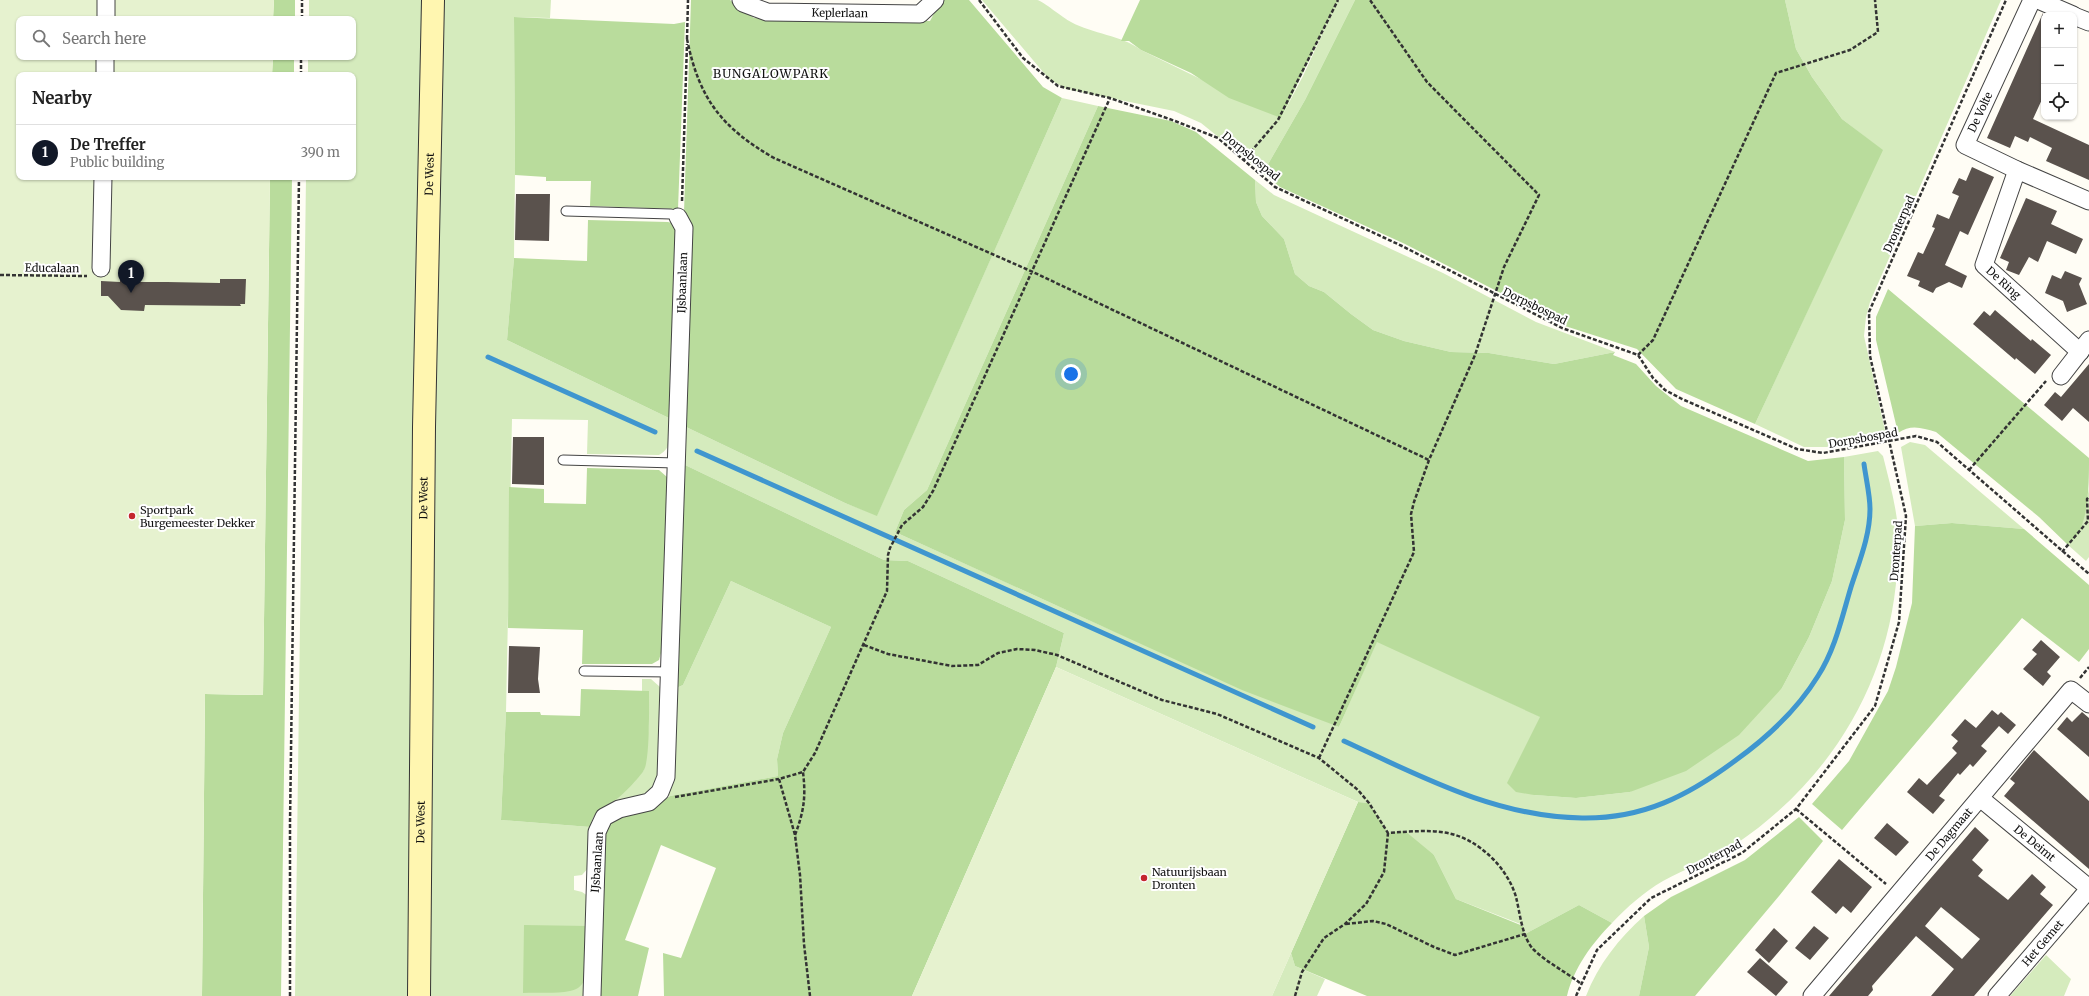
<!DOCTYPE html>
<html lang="en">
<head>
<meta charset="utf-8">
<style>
  :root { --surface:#fff; --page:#f6f6f6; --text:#222; --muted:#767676; --line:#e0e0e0; --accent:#111827 }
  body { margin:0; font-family:Merriweather,serif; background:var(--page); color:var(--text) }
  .controls { position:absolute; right:12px; top:12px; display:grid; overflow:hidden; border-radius:8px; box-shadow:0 1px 3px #0004 }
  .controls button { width:36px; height:36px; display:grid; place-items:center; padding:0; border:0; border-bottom:1px solid var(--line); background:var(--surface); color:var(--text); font:20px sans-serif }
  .you { position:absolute; left:1071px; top:374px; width:14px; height:14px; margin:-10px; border:3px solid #fff; border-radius:50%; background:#1a73e8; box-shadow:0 0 0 6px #1a73e833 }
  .badge { display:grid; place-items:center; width:26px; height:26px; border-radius:50%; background:var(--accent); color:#fff; font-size:13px; font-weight:700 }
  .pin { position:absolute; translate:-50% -33px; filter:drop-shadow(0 1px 2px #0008) }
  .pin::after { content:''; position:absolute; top:21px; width:14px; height:12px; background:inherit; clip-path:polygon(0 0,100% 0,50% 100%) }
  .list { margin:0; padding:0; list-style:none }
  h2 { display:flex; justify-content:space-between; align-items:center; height:52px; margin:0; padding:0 16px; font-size:17px }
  h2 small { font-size:13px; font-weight:400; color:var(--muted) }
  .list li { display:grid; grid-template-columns:26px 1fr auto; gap:12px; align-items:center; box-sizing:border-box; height:56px; padding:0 16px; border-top:1px solid var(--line) }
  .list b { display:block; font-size:15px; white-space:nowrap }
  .list p { margin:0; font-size:13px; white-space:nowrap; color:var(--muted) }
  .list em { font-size:13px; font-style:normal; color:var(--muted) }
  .icon { flex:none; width:22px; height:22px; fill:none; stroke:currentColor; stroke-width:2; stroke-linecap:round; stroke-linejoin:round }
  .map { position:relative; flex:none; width:2089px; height:996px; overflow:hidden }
  .search { position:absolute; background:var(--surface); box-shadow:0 1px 3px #0004; left:16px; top:16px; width:340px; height:44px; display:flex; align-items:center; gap:10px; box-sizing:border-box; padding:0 14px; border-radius:8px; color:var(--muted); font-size:15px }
  .panel { position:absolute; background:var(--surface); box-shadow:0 1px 3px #0004; left:16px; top:72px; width:340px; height:108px; border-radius:8px }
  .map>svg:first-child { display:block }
  .green { fill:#d5ebbd }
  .forest { fill:#b9dc9c }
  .pitch { fill:#e6f2cf }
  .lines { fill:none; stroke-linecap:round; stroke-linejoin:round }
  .stream { stroke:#3f96cf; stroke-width:5 }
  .building { fill:#5a524d; fill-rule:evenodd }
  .lane-casing { stroke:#444; stroke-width:11 }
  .street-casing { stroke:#444; stroke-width:19 }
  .secondary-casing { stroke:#333; stroke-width:24 }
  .path { stroke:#333; stroke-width:2.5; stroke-dasharray:4 2; stroke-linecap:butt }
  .lane { stroke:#fff; stroke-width:9 }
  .street { stroke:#fff; stroke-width:17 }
  .secondary { stroke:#fff6b0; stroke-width:22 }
  .poi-dot { fill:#c4262e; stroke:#fff; stroke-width:1.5 }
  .labels { text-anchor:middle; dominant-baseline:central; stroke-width:4; stroke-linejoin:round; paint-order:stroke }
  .street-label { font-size:11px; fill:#111; stroke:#fff }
  .poi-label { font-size:11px; fill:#111; stroke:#fff; text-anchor:start }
  .neighbourhood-label { font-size:12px; letter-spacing:1px; fill:#111; stroke:#fff }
</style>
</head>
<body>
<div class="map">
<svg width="2089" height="996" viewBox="0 0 2089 996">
  <rect width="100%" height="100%" fill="#fffdf5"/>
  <path class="green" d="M309 0H426L409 996H295L306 177H353V75H308V57H353V19H309Z
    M440 0H551L550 18 514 17 515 175 514 258 507 340 671 419C670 433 673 448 659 455L587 454 588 420 512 419 506 712 501 820 590 827 589 867 582 875 574 876V890L582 892 588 896 587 996H425Z
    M982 0C999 0 1021 0 1037 0 1043 1 1063 18 1071 22 1093 34 1121 35 1141 50L1281 118 1303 76 1338 0H1355L1305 100 1263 173 1201 123 1174 111 1066 89 1049 79Z
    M1785 0H2001L1870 302 1866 317 1864 336 1886 435 1830 447H1804L1755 424 1882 150 1842 119 1812 77 1796 49Z
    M1062 98 1098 106 927 490 904 510 895 532 1102 626 1339 727 1377 641 1541 717 1534 795 1576 798 1630 792 1782 688 1809 637 1832 581 1845 520 1844 457 1878 451 1883 456C1889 480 1896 505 1898 529 1899 543 1897 558 1897 572 1889 685 1829 781 1736 844 1713 859 1687 868 1663 881 1644 892 1627 907 1612 923L1579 905 1525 934 1523 925 1456 899 1434 855 1388 833 1369 803 1358 802 1056 667 1064 633 908 561 884 560 683 464 684 426 845 503 877 515Z
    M1255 180 1274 195 1443 273 1536 322 1615 352 1554 364 1489 353 1451 352 1404 341 1373 330 1351 314 1324 292 1309 286 1295 274 1284 239 1262 216 1256 202Z
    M1910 442 1925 445 2024 529 1952 523 1915 526 1901 447Z
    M2089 489V557L2086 561 2068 545 2080 530Z
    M731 581 831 627 783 733 777 759 778 776 670 796 668 795 674 689 683 685Z
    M642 679H651L660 687 657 777C650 798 633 798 614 801L644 770 649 724V691H642Z
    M1644 916 1649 947 1639 996H1586C1598 965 1619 938 1644 916Z
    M1291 953 1295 966 1325 979 1317 996H1272Z
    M2046 955 2071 979 2064 996H2010Z"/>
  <path class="forest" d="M274 0H295V19H273Z
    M691 0H730L754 18 930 21 941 0H969L1043 87 1062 98 877 516 845 503 684 426 691 225 684 212Z
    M1140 0H1338L1281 118 1229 98 1191 73 1141 50 1129 41H1121Z
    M1355 0H1785L1796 49 1812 77 1842 119 1883 150 1755 424 1676 389 1637 349 1565 326 1405 244 1280 187 1263 173 1305 100Z
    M514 17 674 24 685 22 678 209 590 206 591 181H546V177L515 175Z
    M273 57H294V75H272Z
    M1098 106 1171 121 1196 132 1255 180 1256 202 1262 216 1284 239 1295 274 1309 286 1324 292 1351 314 1373 330 1404 341 1451 352 1489 353 1554 364 1615 352 1613 355 1636 364 1656 386 1681 406 1808 461 1844 457 1845 520 1832 581 1809 637 1782 688 1739 735 1686 771 1630 792 1576 798 1534 795 1516 792 1507 783 1540 717 1377 642 1339 727 1242 690 895 532 904 510 927 490Z
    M270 177H292L281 996H202L205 694 263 695Z
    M588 220 668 222 672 223 677 232 671 419 507 340 514 258 587 261Z
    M1888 289 2089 458C2089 480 2089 510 2080 530 2077 536 2072 540 2068 545L2039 517 1936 432C1922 428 1911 424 1898 433L1876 340V317Z
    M683 464 884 560 908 561 1064 633 1056 667 912 996H664L663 953 681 958 716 868 661 845 625 940 649 948 638 996H601L604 848 607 826 615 817 654 807 670 796 778 776 777 759 783 733 831 627 731 581 683 685 674 689Z
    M587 468 659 470 667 477 661 653 659 660 652 664H582L583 630 508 628 509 487 544 489V503L586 504Z
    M1952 523 2024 529 2089 585V649L2079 662 2022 618 1842 830 1812 804 1849 761 1888 691 1896 667 1912 603 1915 526Z
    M581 689 649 691C649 706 650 759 644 770 640 777 621 797 614 801 601 810 595 808 590 827L501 820 506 712H540L541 715 580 716Z
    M1358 802 1369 803 1388 833 1405 831 1434 855 1456 899 1523 926 1525 934 1579 905 1612 923C1593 942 1573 969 1567 996H1367L1295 966 1291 953Z
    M1799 817 1823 841 1779 896 1695 996H1639L1649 947 1644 916 1671 897 1745 860Z
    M524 925 589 926C588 944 595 988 570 991 555 994 538 992 523 993Z"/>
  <path class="pitch" d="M0 0H274L273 19H19V57H273L272 75H19V177H270L263 695 205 694 202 996H0Z
    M1056 667 1358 802 1272 996H912Z"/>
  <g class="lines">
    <path class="stream" d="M488 357 655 432
      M697 451 1313 727
      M1344 741C1420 776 1496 817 1582 818 1643 819 1688 796 1736 760 1768 737 1797 710 1818 676 1835 650 1842 617 1851 587 1859 562 1870 536 1870 509 1870 495 1866 479 1864 464"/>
  </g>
  <path class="building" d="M2043 13 2044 95 2033 119 2089 145V180L2046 161 2052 148 2030 137 2028 142 2015 136 2010 148 1987 138Z
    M1972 167 1994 177 1968 235 1960 231 1945 265 1967 276 1962 288 1949 282 1936 288 1933 293 1918 286 1920 281 1907 276 1918 252 1923 254 1935 228 1932 227 1937 214 1949 219 1959 196 1952 193 1959 178 1966 181Z
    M516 194H550L549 241 515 240Z
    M2026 198 2057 211 2051 224 2083 239 2076 254 2047 241 2038 262 2029 257 2019 275 2006 270 2009 262 2000 258Z
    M2065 271 2082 278 2079 284 2087 304 2067 312 2063 301 2045 293 2052 275 2061 279Z
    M120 278H133V282H167L220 283V279H246L245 304H240L241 306 145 305 144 311 121 310 108 296H101V281L120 282Z
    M1995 310 2031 341 2032 339 2051 355 2035 374 2016 358 2015 360 1973 324 1984 311 1990 316Z
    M2089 364V422L2073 408 2062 421 2044 405 2055 392 2061 397Z
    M513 437H544V485L512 484Z
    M2041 640 2060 657 2047 672 2051 676 2043 686 2023 669 2037 654 2032 650Z
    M509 646 540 647 538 679 540 693H508Z
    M1992 710 1998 715 2001 712 2016 725 2008 734 1999 726 1981 746 1987 751 1973 767 1970 764 1960 775 1958 773 1939 796 1945 800 1933 814 1907 792 1919 778 1927 785 1957 753 1952 748 1958 741 1951 735 1965 719 1976 728Z
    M2082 712 2089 718V757L2057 729 2067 717 2072 722Z
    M2034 750 2089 801V869L2004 796 2015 783 2010 779Z
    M1887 823 1909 842 1896 856 1874 838Z
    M1975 827 1989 840 1972 860 1983 870 1978 876 2008 900 2032 874 2046 887 2040 894 2053 905 1974 996H1931L1954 969 1916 936 1872 986 1873 990 1868 996H1829ZM1941 907 1980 939 1962 959 1925 926Z
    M1839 859 1872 887 1851 913 1843 906 1836 914 1811 892Z
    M1814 926 1829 938 1810 960 1795 948Z
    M1774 928 1788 941 1769 963 1755 950Z
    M1760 958 1788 982 1776 996 1747 972Z"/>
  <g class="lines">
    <defs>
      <path id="lane" d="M566 211 671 214 678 217
        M563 460 676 463
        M584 671 670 672"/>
      <g id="street">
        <path id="s1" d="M741 0 743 3 767 12 920 14 935 0"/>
        <path d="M2032 0 1965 145 2017 170 2089 201"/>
        <path d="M2038 0 2073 15"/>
        <path d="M2074 16 2089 22"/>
        <path d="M106 19V0"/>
        <path d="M105 75V57"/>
        <path id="s2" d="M2017 170 1984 265 2080 352"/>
        <path d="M101 268 103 177"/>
        <path d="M2061 376 2089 340"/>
        <path id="s3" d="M1980 798 2089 888"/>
        <path id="s4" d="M592 996 597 832 604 817 619 809 649 802 660 792 666 777 684 228 678 217"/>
        <path id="s5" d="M1812 996 2071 690 2089 704"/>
        <path id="s6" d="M1997 996 2089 889"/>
      </g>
      <g id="secondary">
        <path id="s7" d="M419 996 424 427 433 0"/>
      </g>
    </defs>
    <use href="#lane" class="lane-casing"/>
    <use href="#street" class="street-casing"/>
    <use href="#secondary" class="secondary-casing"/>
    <path class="path" d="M979 0 1023 58 1058 86 1110 98 1175 121 1218 138 1275 187 1402 246 1562 328 1638 355 1653 378 1665 390 1682 399 1797 449 1823 453 1916 436 1937 442 2089 574
      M302 19V0
      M687 39C699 99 722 128 774 158L1033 272 1429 460
      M687 39 688 0
      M301 75V57
      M1243 161 1278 120 1338 0
      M682 201 687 44
      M0 275 87 276
      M1638 355 1653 340 1776 73 1850 50 1878 32 1875 0
      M1969 470 2046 381
      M2062 552 2088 521 2087 499 2089 497
      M864 645 888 654 952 666 978 665 998 653 1017 649 1035 650 1057 655 1162 700 1217 714 1312 755 1319 758 1358 790 1369 803 1388 833C1431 830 1460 826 1493 859 1503 869 1512 883 1516 897 1520 913 1522 937 1533 949 1546 962 1566 972 1580 983
      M2080 678 2089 667
      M1319 758 1414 552 1411 514 1414 502 1429 460 1475 355 1504 267 1539 195 1427 82 1370 0
      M675 797 779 779
      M1796 809 1886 884
      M795 835C804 811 806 797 803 772
      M1346 924 1373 921 1386 924 1434 947 1455 955 1525 934
      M290 996V823L299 177
      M810 996 804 944 800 875 795 835 779 779 803 772 815 753 887 591 888 555 890 548 902 525 923 507 933 491 1110 98
      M1295 996 1302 972 1324 938 1345 924 1366 904 1384 872 1388 833
      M1576 996 1597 950 1651 898 1742 853 1796 809 1875 706 1899 622 1906 516 1870 356 1869 312 2006 0"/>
    <use href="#lane" class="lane"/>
    <use href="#street" class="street"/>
    <use href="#secondary" class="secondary"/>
  </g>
  <g class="poi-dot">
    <circle cx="132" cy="516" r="4"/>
    <circle cx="1144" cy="878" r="4"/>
  </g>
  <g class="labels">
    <g class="street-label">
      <text stroke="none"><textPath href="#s1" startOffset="102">Keplerlaan</textPath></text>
      <text transform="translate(1980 112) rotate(-65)">De Volte</text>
      <text transform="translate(1251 156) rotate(39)">Dorpsbospad</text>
      <text stroke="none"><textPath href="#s7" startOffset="822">De West</textPath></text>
      <text transform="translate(1899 224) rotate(-66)">Dronterpad</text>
      <text transform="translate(52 268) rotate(1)">Educalaan</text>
      <text stroke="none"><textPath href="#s4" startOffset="754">IJsbaanlaan</textPath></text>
      <text stroke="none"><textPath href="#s2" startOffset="127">De Ring</textPath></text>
      <text transform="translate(1535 306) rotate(26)">Dorpsbospad</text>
      <text transform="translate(1863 438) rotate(-10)">Dorpsbospad</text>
      <text stroke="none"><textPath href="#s7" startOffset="498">De West</textPath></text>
      <text transform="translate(1896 551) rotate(-86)">Dronterpad</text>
      <text stroke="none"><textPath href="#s7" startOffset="174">De West</textPath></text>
      <text stroke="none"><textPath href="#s5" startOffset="212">De Dagmaat</textPath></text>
      <text stroke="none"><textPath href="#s3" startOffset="71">De Deimt</textPath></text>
      <text transform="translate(1714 857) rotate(-28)">Dronterpad</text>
      <text transform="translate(597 862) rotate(-86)">IJsbaanlaan</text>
      <text stroke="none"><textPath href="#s6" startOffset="70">Het Gemet</textPath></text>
    </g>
    <g class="poi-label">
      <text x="140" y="510">Sportpark<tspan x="140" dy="13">Burgemeester Dekker</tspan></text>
      <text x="1152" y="872">Natuurijsbaan<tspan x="1152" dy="13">Dronten</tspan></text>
    </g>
    <g class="neighbourhood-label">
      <text x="771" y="73">BUNGALOWPARK</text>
    </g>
  </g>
</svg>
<div class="controls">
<button>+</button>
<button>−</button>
<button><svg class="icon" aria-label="locate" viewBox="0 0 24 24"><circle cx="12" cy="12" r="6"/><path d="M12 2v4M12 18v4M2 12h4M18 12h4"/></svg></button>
</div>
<div class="you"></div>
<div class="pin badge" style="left:131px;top:293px">1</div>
<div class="search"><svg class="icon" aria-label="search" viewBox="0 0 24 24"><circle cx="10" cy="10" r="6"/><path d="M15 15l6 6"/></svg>Search here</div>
<section class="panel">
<h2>Nearby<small></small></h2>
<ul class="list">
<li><span class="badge">1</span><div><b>De Treffer</b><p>Public building</p></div><em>390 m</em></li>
</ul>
</section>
</div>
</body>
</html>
